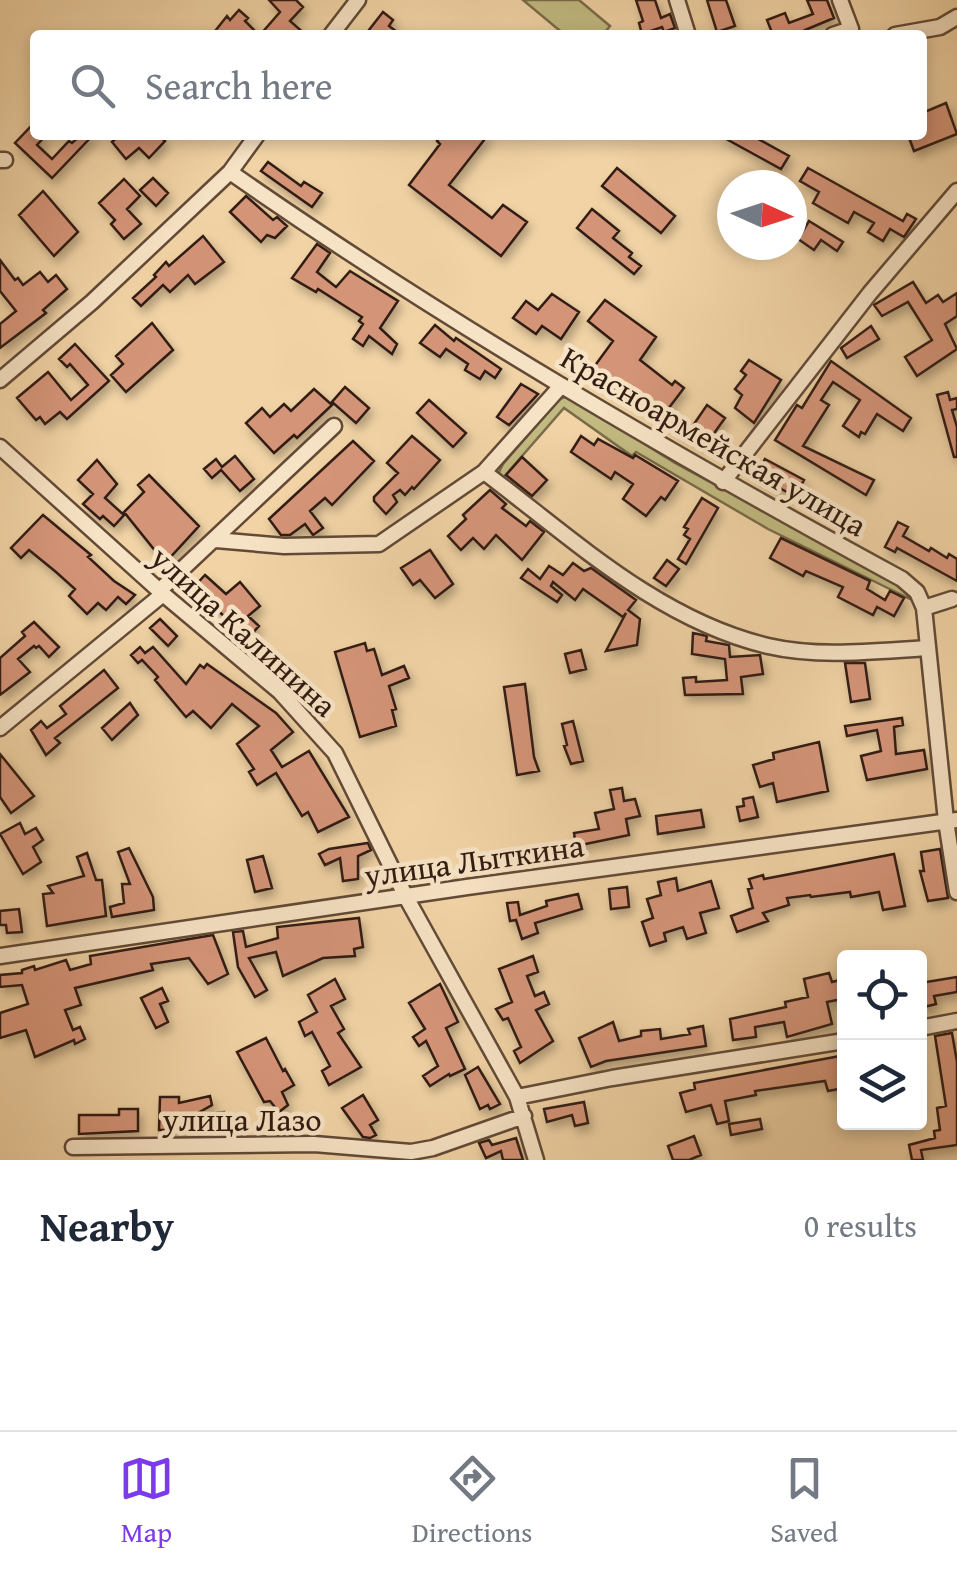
<!DOCTYPE html>
<html lang="en">
<head>
<meta charset="utf-8">
<style>
  :root { --surface:#fff; --page:#f2f2f3; --text:#1f2937; --muted:#747a83; --line:#e0e1e3; --accent:#7c3aed }
  body { margin:0; font-family:"Gentium Book Plus",serif; background:var(--page); color:var(--text) }
  .controls { position:absolute; right:30px; bottom:30px; display:grid; overflow:hidden; border-radius:10px; box-shadow:0 5px 15px #0003 }
  .controls button { width:90px; height:90px; display:grid; place-items:center; padding:0; border:0; border-bottom:2px solid var(--line); background:var(--surface); color:var(--text); font:50px sans-serif }
  .compass { position:absolute; left:717px; top:170px; width:90px; height:90px; border-radius:50%; background:var(--surface); box-shadow:0 5px 15px #0003; rotate:93deg }
  .list { margin:0; padding:0; list-style:none }
  h2 { display:flex; justify-content:space-between; align-items:center; height:130px; margin:0; padding:0 40px; font-size:42px }
  h2 small { font-size:32px; font-weight:400; color:var(--muted) }
  .icon { flex:none; width:55px; height:55px; fill:none; stroke:currentColor; stroke-width:2; stroke-linecap:round; stroke-linejoin:round }
  .map { position:relative; flex:none; width:957px; height:1160px; overflow:hidden }
  .search { position:absolute; background:var(--surface); box-shadow:0 5px 15px #0003; left:30px; right:30px; top:30px; height:110px; display:flex; align-items:center; gap:25px; box-sizing:border-box; padding:0 35px; border-radius:10px; color:var(--muted); font-size:38px }
  .sheet { height:270px; background:var(--surface) }
  nav { display:flex; justify-content:space-around; align-items:center; box-sizing:border-box; height:140px; border-top:2px solid var(--line); background:var(--surface); font-size:28px; color:var(--muted) }
  nav a { display:grid; justify-items:center; gap:5px }
  nav .on { color:var(--accent) }
  .map>svg:first-child { display:block }
  .green { fill:#c2ba81; stroke:#7a6c4a; stroke-width:2.5 }
  .building { fill:#d49478; stroke:#321d12; stroke-width:2.5; filter:url(#shadow) }
  .lines { fill:none; stroke-linecap:round; stroke-linejoin:round }
  .minor-casing { stroke:#624a37; stroke-width:19 }
  .minor { stroke:#f6e2c4; stroke-width:14 }
  .labels { text-anchor:middle; dominant-baseline:central; stroke-width:9; stroke-linejoin:round; paint-order:stroke }
  .street-label { font-size:32px; fill:#321d12; stroke:#f6e2c4 }
</style>
</head>
<body>
<div class="map">
<svg width="957" height="1160" viewBox="0 0 957 1160">
  <defs>
    <filter id="shadow"><feDropShadow dx="3.5" dy="6" stdDeviation="5" flood-color="#0004"/></filter>
  </defs>
  <rect width="100%" height="100%" fill="#f1d3a5"/>
  <filter id="stains"><feTurbulence type="fractalNoise" baseFrequency=".002" numOctaves="4"/><feColorMatrix values="0 0 0 0 .2 0 0 0 0 .09 0 0 0 0 .02 0 0 0 .5 -.17"/></filter>
  <radialGradient id="worn" r=".72"><stop offset=".6" stop-color="#630" stop-opacity="0"/><stop offset="1" stop-color="#630" stop-opacity=".3"/></radialGradient>
  <path class="green" d="M523 0H579L610 26 603 35H565Z
    M568 396 675 463 897 583 912 600 768 529 636 452 632 456 564 408 502 479 499 472 503 464 559 399Z"/>
  <path class="building" d="M269 0H296L303 7 290 21 306 35H260L280 12Z
    M636 0H655L661 18 670 14 675 28 664 32 662 27 642 34 639 23 643 21Z
    M707 0H726L735 26 717 32Z
    M807 0H827L834 18 805 30 807 35H773L767 20 785 13 789 23 813 14Z
    M239 10 248 18 245 21 259 35H212L227 16 230 20Z
    M383 12 393 20 389 26 401 35H365Z
    M946 103 957 134 914 151 908 135H922V113Z
    M35 122V135H46L37 145 52 159 69 141 72 143 81 135H93L52 178 15 143Z
    M120 135H158L165 141 149 158 139 148 126 159 112 142Z
    M442 135H488L449 185 492 218 503 205 527 222 501 256 409 185 440 144 437 141Z
    M719 135H751L789 156 781 169Z
    M268 162 301 186 304 182 322 193 312 207 261 171Z
    M617 168 675 216 661 233 602 186Z
    M808 168 903 221 907 214 916 219 904 237 890 229 883 241 868 232 874 223 854 212 848 223 813 203 819 192 800 181Z
    M153 178 168 193 156 206 140 190Z
    M124 179 140 196 127 209 141 224 124 239 111 224 115 220 99 203Z
    M43 191 78 232 54 256 19 215Z
    M246 196 273 220 277 217 287 226 275 238 267 235 261 242 230 212Z
    M592 209 619 231 613 238 632 253 629 257 641 266 634 274 577 228Z
    M809 221 843 242 837 251 821 240 814 250 798 239Z
    M203 236 224 262 195 284 188 275 170 292 163 285 141 306 133 298 156 277 154 275 166 262 169 266Z
    M317 244 330 253 317 272 336 287 350 271 398 301 380 328 397 344 392 354 369 336 363 346 353 339 363 324 359 321 362 317 318 289 316 292 292 278Z
    M0 260 15 280 18 278 23 285 40 272 48 282 56 275 67 289 43 310 46 313 0 348V324L16 311 0 291Z
    M913 282 926 303 938 295 943 302 957 293V316L945 324 957 349 917 376 905 357 932 340 908 302 882 316 874 305Z
    M552 294 579 312 561 339 542 326 536 334 513 318 526 301 538 310Z
    M605 300 656 337 640 360 672 385 675 381 684 388 668 409 692 427 707 405 725 418 707 443 703 446 632 398 588 375 613 341 588 321Z
    M152 323 173 350 126 392 111 375 123 364 116 356Z
    M435 325 454 341 456 338 501 369 495 378 485 371 480 379 465 370 468 364 446 349 440 357 420 343Z
    M871 326 879 339 847 358 841 348Z
    M75 344 109 381 67 419 60 412 45 424 40 417 36 420 17 398 48 372 71 400 88 385 70 364 67 367 59 359Z
    M749 360 781 380 754 423 735 408 742 395 735 389 746 375 741 371Z
    M831 361 911 418 903 431 877 414 865 434 861 432 859 437 843 426 860 400 833 382 821 400 829 405 803 446 874 480 866 495 775 440 797 405 802 408Z
    M521 384 538 394 509 425 497 417Z
    M345 387 369 408 356 423 332 402Z
    M314 389 332 405 297 438 294 435 274 453 246 423 262 408 270 417 284 404 291 411Z
    M948 392 950 400 957 398V409L952 410 957 427V457H954L937 395Z
    M429 400 466 433 453 447 417 413Z
    M412 436 440 460 414 489 412 487 405 495 400 490 393 495 397 502 386 514 374 501V497L398 473 387 463Z
    M581 436 594 445 598 439 633 458 635 455 678 481 665 500 661 497 646 516 623 499 633 484 615 472 611 479 571 452Z
    M353 441 374 461 332 505 325 498 310 511 323 528 313 535 305 524 290 535H281L269 519Z
    M235 456 254 479 240 491 221 470 212 478 204 469 216 459 222 467Z
    M522 457 547 480 532 496 506 475Z
    M765 459 804 480 795 496 756 476Z
    M97 460 117 484 105 498 124 515 114 526 103 516 100 519 83 504 93 494 78 480Z
    M149 475 199 526 165 563 124 512 144 492 138 485Z
    M490 490 506 504 502 508 526 526 530 521 544 532 522 560 496 535 484 549 473 538 461 550 448 536 466 519 463 515Z
    M702 498 718 508 686 564 678 559 690 539 684 535 688 529 684 527Z
    M43 515 91 555 88 557 114 581 135 595 126 604 118 597 106 610 98 603 87 614 69 596 75 589 56 572 29 550 21 558 11 548Z
    M898 522 908 527 903 536 929 551 931 548 947 558 949 554 957 559V581L897 548 895 552 885 547Z
    M781 538 870 581 867 589 885 600 890 591 904 598 894 616 877 607 873 615 838 597 843 587 806 571 803 576 770 558Z
    M430 550 453 584 435 598 420 580 413 585 401 568Z
    M667 560 679 569 666 586 654 578Z
    M573 563 584 571 591 568 636 600 628 610 640 619 637 645 606 651 626 613 623 617 583 589 575 600 553 582 551 586 562 595 557 602 521 578 528 569 540 579 549 566 563 575Z
    M205 575 226 594 240 582 260 606 248 616 259 626 248 638 193 588Z
    M160 619 177 636 168 646 150 628Z
    M34 622 59 647 49 657 39 646 36 648 34 646 18 659 30 672 0 695V658L25 636 22 632Z
    M693 633 707 636 706 641 729 645 730 657 760 655 763 674 741 677 743 694 685 695 683 678 696 677V682L727 680 725 659 692 654Z
    M365 643 367 651 374 649 382 675 404 666 409 678 389 686 396 709 392 710 396 726 360 737 335 652Z
    M140 647 145 653 153 647 186 684 200 665 204 668 207 664 276 713 293 732 271 750 282 767 309 751 349 817 318 832 308 812 302 816 276 773 257 785 249 772 254 769 237 744 259 726 232 704 211 728 193 711 186 717 155 680 158 677 142 660 138 663 131 655Z
    M581 650 586 669 570 673 565 654Z
    M845 663H865L870 699 851 702Z
    M104 670 118 688 55 738 60 743 46 755 31 730 41 721 47 728 66 714 60 706Z
    M525 684 534 757 539 771 517 775 504 687Z
    M130 703 138 715 112 740 102 728Z
    M902 718 903 725 894 727 896 754 924 750 927 769 867 780 861 756 881 751 877 730 847 736 845 726Z
    M573 721 583 761 571 764 564 746 567 745 562 724Z
    M819 742 828 791 777 802 773 783 760 787 753 765 774 759 773 753Z
    M0 754 34 796 11 813 0 797Z
    M622 788 624 801 635 799 640 816 626 819 629 835 576 846 574 833 599 829 595 813 614 809 610 790Z
    M753 797 758 817 740 821 737 807 744 806 743 799Z
    M701 810 704 827 658 834 656 816Z
    M20 823 25 834 36 828 43 840 33 847 41 862 23 874 0 834Z
    M368 843 371 850 358 856V879L343 881 340 858 325 865 319 854 329 849Z
    M129 848 153 897 154 910 112 917 110 907 124 903 122 884H130L118 852Z
    M940 849 948 898 928 901 920 871H924L921 852Z
    M87 853 96 880H102L106 916 47 926 43 894 53 893 48 886 84 876 77 857Z
    M894 854 905 906 883 910 879 892 851 897 850 892 811 897 810 895 787 898 789 905 763 913 768 921 737 932 731 916 753 908 748 889 752 888 749 879 763 875 764 879Z
    M263 856 272 888 255 892 247 860Z
    M676 878 678 891 711 881 719 908 700 913 706 933 687 939 683 927 664 933 666 941 650 946 642 922 653 918 647 899 661 895 658 882Z
    M627 887 629 907 611 909 609 889Z
    M578 894 582 909 535 923 538 933 522 939 516 920 510 921 507 903 518 902 520 915 547 906 546 901Z
    M19 909 22 932 7 933 6 925H0V911Z
    M359 918 363 947 354 949 355 956 323 958 283 976 276 952 249 958 267 990 255 997 238 967 233 932 243 931 246 947 278 938 277 927Z
    M213 935 228 974 208 984 189 958 151 964 153 970 75 988 81 1005 65 1010 73 1030 80 1027 85 1039 75 1044 74 1040 35 1057 26 1030 0 1038V1013L28 1004 22 985 0 987V975L22 973V970L34 966 35 970 66 960 70 970 91 964 90 956Z
    M533 956 538 972 527 976 535 996 544 992 549 1004 536 1010 553 1041 520 1063 514 1051 521 1047 508 1018 503 1020 496 1009 512 1002 499 969Z
    M829 973 832 982 844 979 842 999 827 1002 832 1024 787 1037 784 1022 755 1027 756 1037 733 1040 730 1019 786 1007 785 1002 808 997 804 979Z
    M957 977V992L934 996 936 1004 920 1008V983Z
    M335 979 345 999 331 1006 344 1029 338 1033 361 1067 329 1085 322 1071 330 1066 312 1032 305 1036 299 1022 317 1012 308 995Z
    M440 984 458 1022 446 1028 465 1069 450 1076 449 1074 430 1086 423 1076 438 1066 426 1041 419 1046 413 1037 425 1029 409 1003Z
    M162 988 168 1001 160 1004 168 1022 156 1028 141 998Z
    M613 1022 619 1041 641 1036V1031L660 1029 661 1039 690 1034 688 1029 703 1026 706 1046 606 1061 591 1067 579 1038Z
    M952 1033 957 1062V1145L921 1150 923 1160H912L909 1145 935 1138 934 1131 940 1130 937 1108 946 1106 935 1036Z
    M266 1038 283 1071 285 1069 294 1085 282 1092 288 1105 279 1112 270 1101 264 1102 237 1052Z
    M840 1056 844 1088 828 1091 825 1081 755 1091 756 1095 725 1101 729 1121 717 1124 711 1105 686 1112 680 1093 695 1089 694 1083Z
    M478 1067 500 1104 490 1109 488 1105 480 1109 465 1075Z
    M363 1095 378 1120 370 1125 376 1135 370 1138 363 1137 342 1108Z
    M210 1096 212 1105 196 1114 224 1112V1130H159L160 1097H179V1103Z
    M584 1102 588 1123 575 1126 572 1115 547 1122 544 1109Z
    M119 1109H138V1131L79 1134V1115H119Z
    M760 1119 762 1129 731 1135 729 1124Z
    M694 1136 701 1155 689 1160H673L668 1146Z
    M516 1138 523 1160H503L501 1151 486 1158 479 1143 489 1140 492 1145Z"/>
  <g class="lines">
    <defs>
      <path id="minor" d="M677 0 688 35
        M331 35 358 0
        M833 35 851 29 840 0
        M895 35 940 27 957 17
        M0 160H5
        M230 172C445 322 672 454 902 579L917 592 924 608 946 821 957 892
        M0 380 92 302 230 172 257 135
        M0 447 163 594 280 692 335 753 406 897 517 1097 536 1160
        M484 472C572 538 658 620 768 646 820 658 876 651 928 648
        M723 482 870 293 957 191
        M216 540 284 546 379 544 484 472 561 386
        M159 591 334 426
        M924 608 952 599
        M0 728 163 594
        M0 956 467 887 957 820
        M920 1028 957 1021
        M517 1097 612 1078 844 1041
        M73 1147 314 1144 411 1152 433 1148 524 1116"/>
    </defs>
    <use href="#minor" class="minor-casing"/>
    <use href="#minor" class="minor"/>
  </g>
  <g class="labels">
    <g class="street-label">
      <text transform="translate(714 441) rotate(30)">Красноармейская улица</text>
      <text transform="translate(244 631) rotate(42)">улица Калинина</text>
      <text transform="translate(474 860) rotate(-8)">улица Лыткина</text>
      <text x="242" y="1119">улица Лазо</text>
    </g>
  </g>
  <rect width="100%" height="100%" filter="url(#stains)"/>
  <rect width="100%" height="100%" fill="url(#worn)"/>
</svg>
<div class="controls">
<button><svg class="icon" aria-label="locate" viewBox="0 0 24 24"><circle cx="12" cy="12" r="6"/><path d="M12 2v4M12 18v4M2 12h4M18 12h4"/></svg></button>
<button><svg class="icon" aria-label="layers" viewBox="0 0 24 24"><path d="M12 4l9 5-9 5-9-5zM3 14l9 5 9-5"/></svg></button>
</div>
<svg class="compass" viewBox="-18 -18 36 36"><path d="M0-13l5 13h-10z" fill="#e53935"/><path d="M0 13l5-13h-10z" fill="#747a83"/></svg>
<div class="search"><svg class="icon" aria-label="search" viewBox="0 0 24 24"><circle cx="10" cy="10" r="6"/><path d="M15 15l6 6"/></svg>Search here</div>
</div>
<section class="sheet">
<h2>Nearby<small>0 results</small></h2>
<ul class="list">
</ul>
</section>
<nav>
<a class="on"><svg class="icon" aria-label="map" viewBox="0 0 24 24"><path d="M3 6l6-2 6 2 6-2v14l-6 2-6-2-6 2zM9 4v14M15 6v14"/></svg>Map</a>
<a><svg class="icon" aria-label="directions" viewBox="0 0 24 24"><path d="M12 3l9 9-9 9-9-9zM9 14v-3h6M13 9l2 2-2 2"/></svg>Directions</a>
<a><svg class="icon" aria-label="saved" viewBox="0 0 24 24"><path d="M7 4h10v16l-5-4-5 4z"/></svg>Saved</a>
</nav>
</body>
</html>
